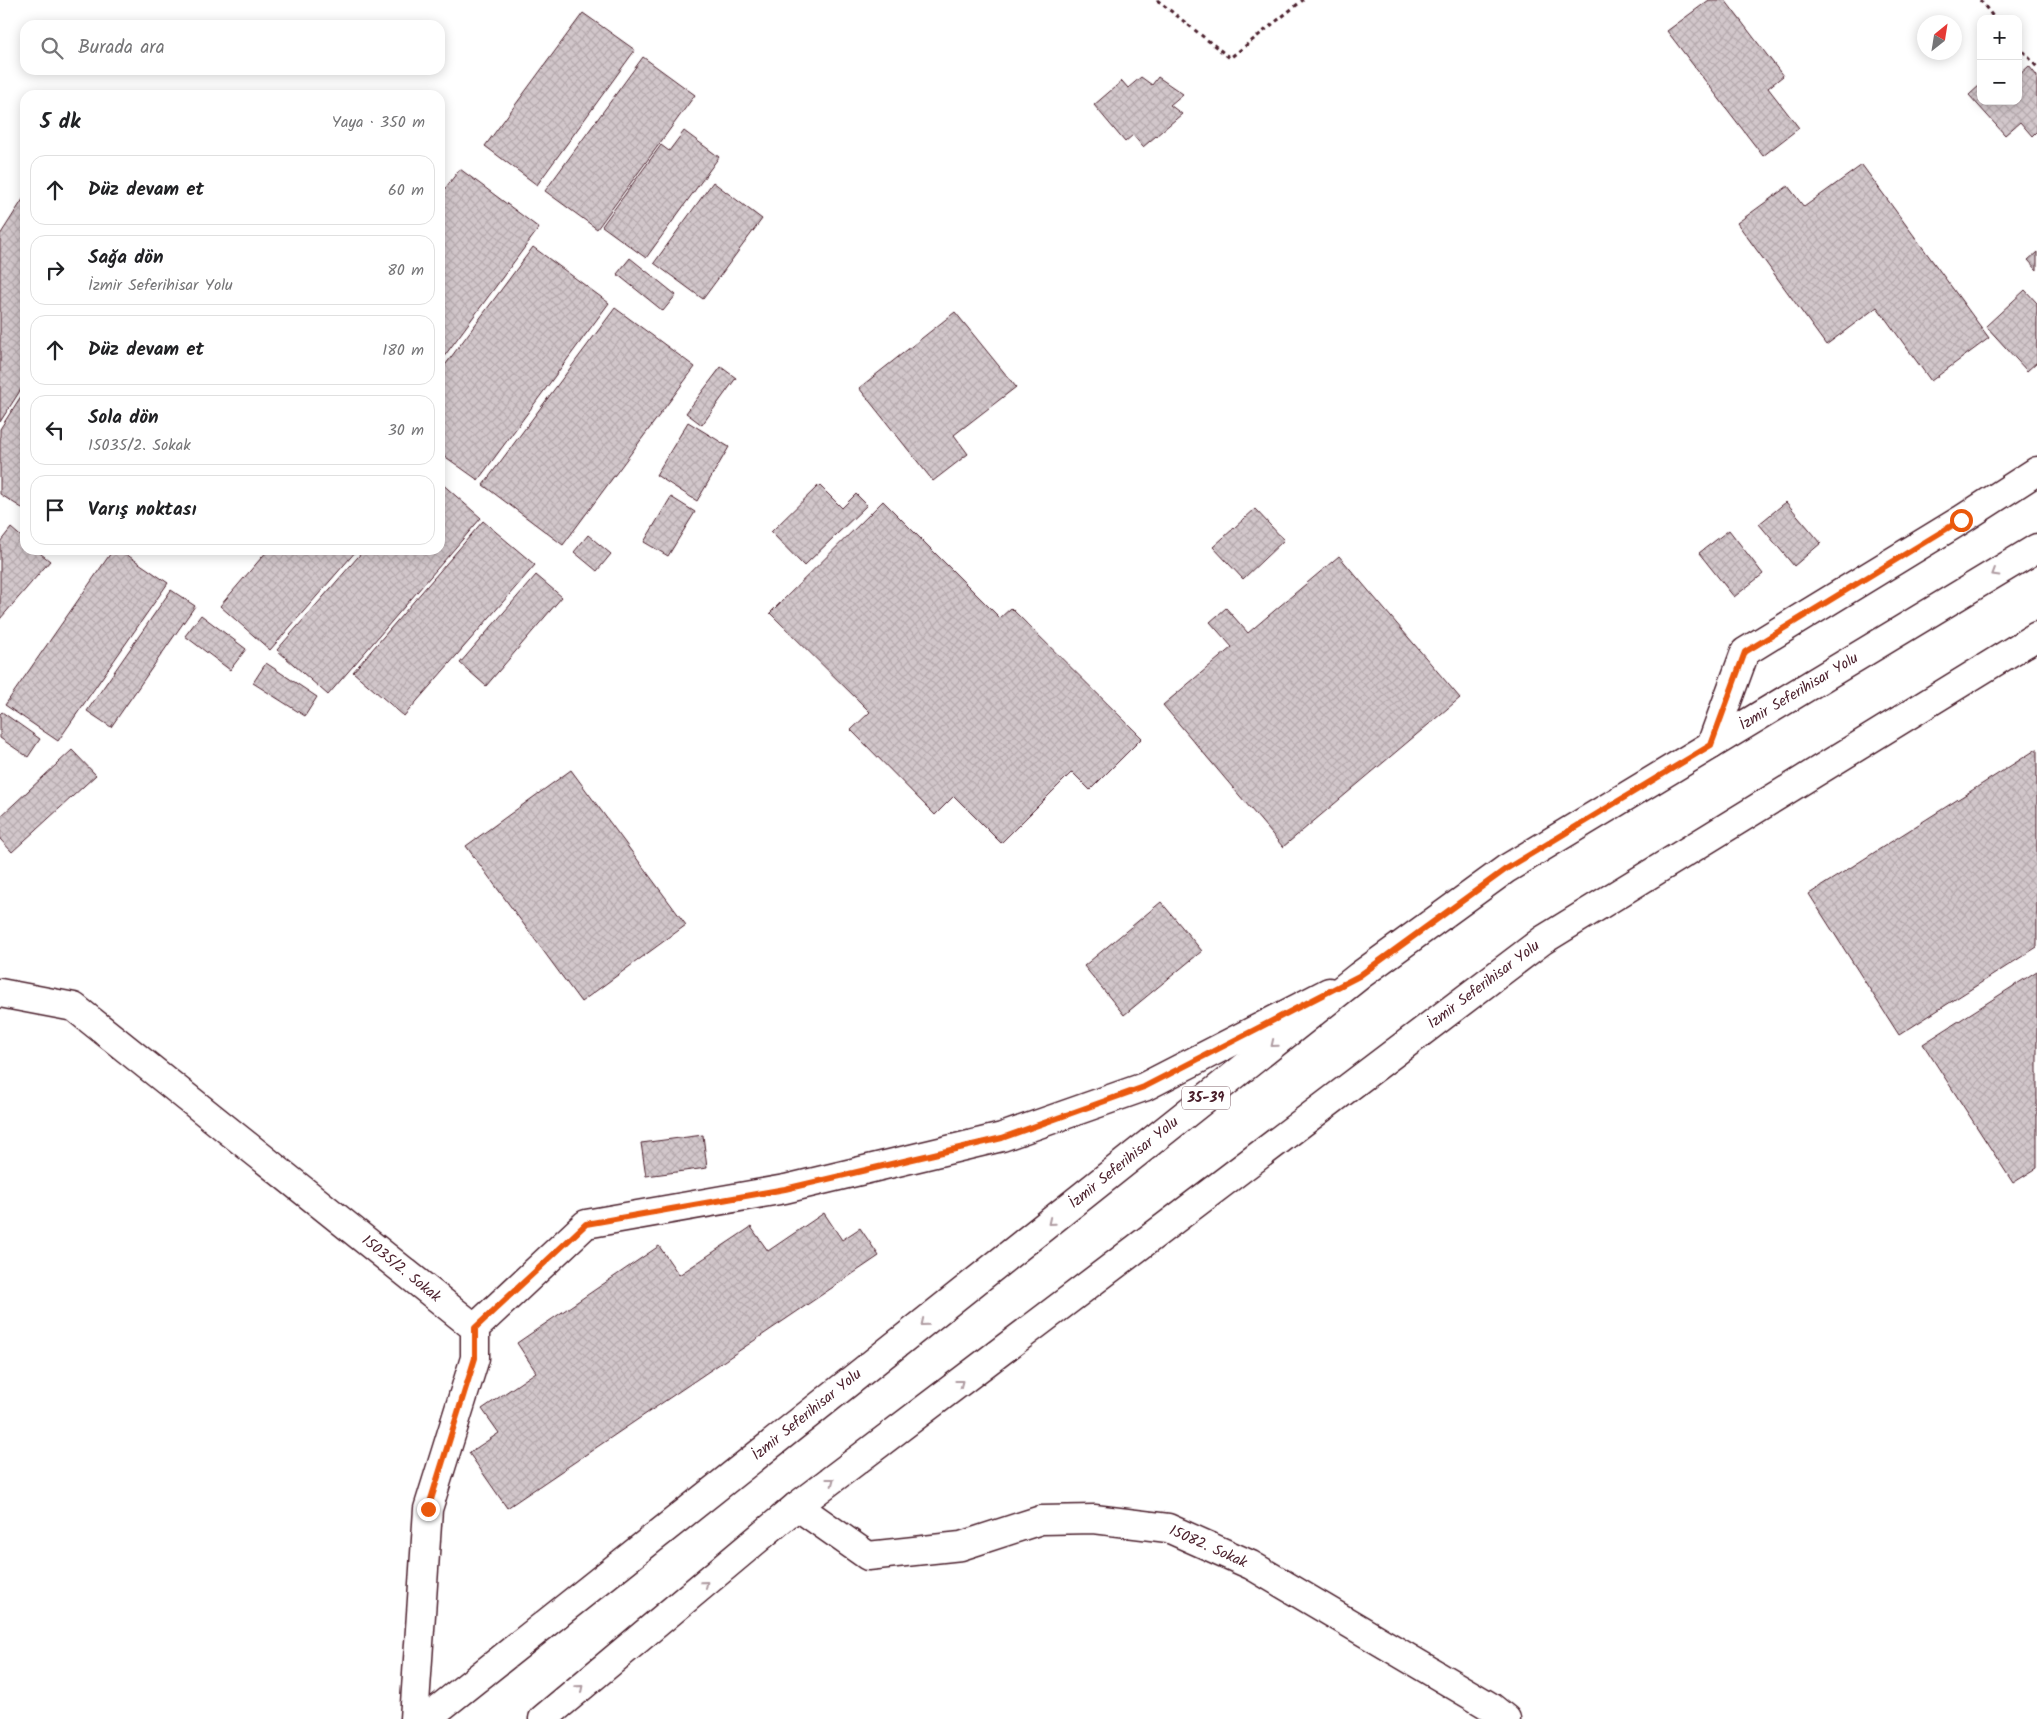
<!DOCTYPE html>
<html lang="tr">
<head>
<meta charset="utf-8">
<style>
  :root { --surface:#fff; --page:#f2f2f2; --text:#202124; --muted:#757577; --line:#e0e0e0 }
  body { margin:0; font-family:Kalam,sans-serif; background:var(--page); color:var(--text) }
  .controls { position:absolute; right:15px; top:15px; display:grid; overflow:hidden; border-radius:10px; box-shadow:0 2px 12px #0003 }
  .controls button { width:45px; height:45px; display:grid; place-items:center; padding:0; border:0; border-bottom:1px solid var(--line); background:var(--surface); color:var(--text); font:25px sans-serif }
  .compass { position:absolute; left:1917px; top:15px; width:45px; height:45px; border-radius:50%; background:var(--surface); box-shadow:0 2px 12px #0003; rotate:30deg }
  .stop { position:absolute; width:15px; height:15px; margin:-11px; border:4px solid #ea580c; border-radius:50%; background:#fff }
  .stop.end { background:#ea580c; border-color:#fff; box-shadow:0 1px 5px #0008 }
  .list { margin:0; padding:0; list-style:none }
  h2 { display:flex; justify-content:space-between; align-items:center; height:65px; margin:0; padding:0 20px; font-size:21px }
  h2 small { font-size:16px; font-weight:400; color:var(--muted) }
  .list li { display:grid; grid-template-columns:32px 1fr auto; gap:15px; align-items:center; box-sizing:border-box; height:70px; margin:0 10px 10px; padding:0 10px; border:1px solid var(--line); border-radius:15px }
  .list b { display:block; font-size:19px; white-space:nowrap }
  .list p { margin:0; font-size:16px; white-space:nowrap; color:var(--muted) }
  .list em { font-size:16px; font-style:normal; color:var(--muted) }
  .icon { flex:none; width:28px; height:28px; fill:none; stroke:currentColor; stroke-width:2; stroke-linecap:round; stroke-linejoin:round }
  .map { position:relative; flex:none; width:2037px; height:1719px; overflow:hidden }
  .search { position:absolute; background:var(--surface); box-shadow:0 2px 12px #0003; left:20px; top:20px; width:425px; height:55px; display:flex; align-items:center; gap:12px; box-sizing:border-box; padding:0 18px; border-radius:15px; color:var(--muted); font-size:19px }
  .panel { position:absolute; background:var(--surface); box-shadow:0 2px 12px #0003; left:20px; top:90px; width:425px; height:465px; border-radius:15px }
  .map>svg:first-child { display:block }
  .building { fill:url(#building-cross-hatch); stroke:#4a1f2b }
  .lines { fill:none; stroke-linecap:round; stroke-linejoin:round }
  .minor-casing { stroke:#4a1f2b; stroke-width:31 }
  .major-casing { stroke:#4a1f2b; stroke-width:31 }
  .path { stroke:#4a1f2b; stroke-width:3; stroke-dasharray:4 4; stroke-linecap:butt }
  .minor { stroke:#fff; stroke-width:28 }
  .major { stroke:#fff; stroke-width:28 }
  .oneway { stroke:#ae9aa0 }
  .route { stroke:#ea580c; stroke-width:6 }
  .labels { text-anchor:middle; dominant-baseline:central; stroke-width:4; stroke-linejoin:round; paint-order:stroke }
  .shield { fill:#fff; stroke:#80626b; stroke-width:1 }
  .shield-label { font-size:14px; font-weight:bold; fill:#4a1f2b }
  .street-label { font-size:15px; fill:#4a1f2b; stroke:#fff }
</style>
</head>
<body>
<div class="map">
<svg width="2037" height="1719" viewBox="0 0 2037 1719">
  <defs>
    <pattern id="building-cross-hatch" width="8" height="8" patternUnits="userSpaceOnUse" patternTransform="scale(1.25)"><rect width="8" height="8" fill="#d2c7cb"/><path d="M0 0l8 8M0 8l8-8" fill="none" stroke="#b6aaae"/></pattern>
  </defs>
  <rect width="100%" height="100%" fill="#fff"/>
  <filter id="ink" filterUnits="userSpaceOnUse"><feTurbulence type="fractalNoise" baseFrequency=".02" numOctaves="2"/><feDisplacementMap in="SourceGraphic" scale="10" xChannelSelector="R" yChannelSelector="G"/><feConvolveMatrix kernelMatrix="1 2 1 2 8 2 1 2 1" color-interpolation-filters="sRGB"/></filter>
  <g filter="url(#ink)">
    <path class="building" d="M1709 0H1725L1783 76 1768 88 1799 128 1763 156 1667 31Z
      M583 13 635 50 537 185 485 146Z
      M643 57 695 95 597 229 545 191Z
      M2029 66 2037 76V131L2032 136 2020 122 2005 135 1969 95 1981 84V101H2018V76Z
      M1141 77 1152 85 1158 77 1183 94 1170 105 1182 114 1143 147 1133 135 1125 142 1094 105 1122 81 1128 88Z
      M684 131 719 157 646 258 602 226 661 145 669 151Z
      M1862 165 1989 338 1931 381 1877 307 1826 345 1737 223 1788 186 1804 207Z
      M460 169 539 228 440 362V195Z
      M713 182 762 219 703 299 654 263Z
      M25 196V383L0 422V235Z
      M533 247 609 303 478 480 440 453V372Z
      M2037 252V270L2028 260Z
      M630 258 676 295 663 311 617 274Z
      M2025 290 2037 303V362L2027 371 1986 326Z
      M615 308 695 367 563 545 483 485Z
      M955 312 1016 387 954 435 968 454 933 481 859 388Z
      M721 367 736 378 702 425 686 413Z
      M25 390V510L0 494V429Z
      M688 422 729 447 697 501 656 475Z
      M440 482 481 518 328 695 277 650 364 550H440Z
      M819 485 842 508 856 494 867 505 804 566 771 532Z
      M671 497 695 512 668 556 644 542Z
      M883 501 1000 618 1011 608 1142 738 1090 790 1072 772 1001 843 954 796 935 815 851 730 870 712 770 613Z
      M1786 502 1821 543 1794 566 1759 524Z
      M1255 509 1284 540 1243 579 1213 547Z
      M483 521 535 565 404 716 353 672Z
      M11 528 25 540V550H36L50 561 0 619V542Z
      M1729 530 1763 574 1734 597 1699 553Z
      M588 535 611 554 597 571 574 552Z
      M113 550H120L168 583 58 741 5 705Z
      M268 550H357L270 650 220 606Z
      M1339 556 1460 698 1283 847 1163 705 1232 647 1210 622 1226 608 1248 633Z
      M536 575 562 597 486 686 460 663Z
      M171 590 195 606 111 727 87 711Z
      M201 615 246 649 230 670 185 636Z
      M266 663 317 697 305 716 253 683Z
      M2 712 40 739 28 757 0 738V714Z
      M2037 749V947L1899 1035 1809 894Z
      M72 750 96 775 12 852 0 839V817Z
      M571 770 686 925 581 1002 466 846Z
      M1161 902 1202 951 1124 1015 1084 966Z
      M2037 971V1168L2013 1183 1923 1044Z
      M703 1135 707 1168 646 1176 641 1143Z
      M824 1213 842 1240 860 1228 879 1256 507 1508 469 1453 499 1433 482 1409 536 1372 517 1343 659 1246 679 1275 751 1227 768 1251Z"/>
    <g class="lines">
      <defs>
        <path id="minor" d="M1711 745 1745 652 1961 520 2037 471
          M0 993 74 1007 475 1328V1358L428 1509 414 1719
          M475 1328 586 1224 785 1189 1002 1137 1144 1087 1329 992
          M797 1506 868 1556 961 1546 1041 1520 1094 1519 1168 1528 1251 1565 1491 1707 1506 1719"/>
        <path id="major" d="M426 1719 1359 976 1506 869 2037 548
          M543 1719 797 1506 1543 940 2037 636"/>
      </defs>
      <use href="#minor" class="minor-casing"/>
      <use href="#major" class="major-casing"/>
      <path class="path" d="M1157 0 1230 58 1303 0
        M1980 0 1995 19
        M2018 45 2037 67"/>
      <use href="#minor" class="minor"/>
      <use href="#major" class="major"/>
    </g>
    <defs><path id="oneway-chevron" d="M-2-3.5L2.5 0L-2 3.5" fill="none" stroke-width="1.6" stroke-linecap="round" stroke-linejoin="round" transform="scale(1.25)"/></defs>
    <g class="oneway">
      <use href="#oneway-chevron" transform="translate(1995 573) rotate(149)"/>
      <use href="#oneway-chevron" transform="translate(1274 1044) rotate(141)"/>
      <use href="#oneway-chevron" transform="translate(1051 1222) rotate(141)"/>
      <use href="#oneway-chevron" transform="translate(924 1323) rotate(141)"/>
      <use href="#oneway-chevron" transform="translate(960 1383) rotate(-37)"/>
      <use href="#oneway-chevron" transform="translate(831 1481) rotate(-37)"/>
      <use href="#oneway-chevron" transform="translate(705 1584) rotate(-40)"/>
      <use href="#oneway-chevron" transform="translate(580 1688) rotate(-40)"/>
    </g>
  </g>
  <g class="lines" filter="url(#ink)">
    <path class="route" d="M428 1509 475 1358V1328L586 1224 785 1189 1002 1138 1144 1087 1359 976 1506 869 1711 745 1745 652 1961 520"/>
  </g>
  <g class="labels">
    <rect class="shield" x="1182" y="1086.5" width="48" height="23" rx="4"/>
    <g class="shield-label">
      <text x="1206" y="1098">35-39</text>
    </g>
    <g class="street-label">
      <text transform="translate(1799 692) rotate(-31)">İzmir Seferihisar Yolu</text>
      <text transform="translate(1484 985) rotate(-37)">İzmir Seferihisar Yolu</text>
      <text transform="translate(1124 1163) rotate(-39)">İzmir Seferihisar Yolu</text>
      <text transform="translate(401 1269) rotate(39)">15035/2. Sokak</text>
      <text transform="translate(807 1415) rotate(-39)">İzmir Seferihisar Yolu</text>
      <text transform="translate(1208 1547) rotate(24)">15082. Sokak</text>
    </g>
  </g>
</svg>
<div class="controls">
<button>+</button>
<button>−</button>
</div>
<svg class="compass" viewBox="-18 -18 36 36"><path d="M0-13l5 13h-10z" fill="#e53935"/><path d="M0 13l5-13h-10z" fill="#757577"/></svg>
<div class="stop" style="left:1961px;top:520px"></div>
<div class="stop end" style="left:428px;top:1509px"></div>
<div class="search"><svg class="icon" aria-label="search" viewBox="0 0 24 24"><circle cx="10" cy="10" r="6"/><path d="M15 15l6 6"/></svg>Burada ara</div>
<section class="panel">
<h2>5 dk<small>Yaya · 350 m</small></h2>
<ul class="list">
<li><svg class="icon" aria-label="ahead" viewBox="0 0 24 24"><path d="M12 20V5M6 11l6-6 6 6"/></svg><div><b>Düz devam et</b></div><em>60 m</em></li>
<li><svg class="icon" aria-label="right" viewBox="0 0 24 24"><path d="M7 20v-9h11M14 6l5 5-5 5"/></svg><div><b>Sağa dön</b><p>İzmir Seferihisar Yolu</p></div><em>80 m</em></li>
<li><svg class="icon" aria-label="ahead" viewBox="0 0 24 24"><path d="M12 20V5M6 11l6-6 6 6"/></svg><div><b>Düz devam et</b></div><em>180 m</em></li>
<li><svg class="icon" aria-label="left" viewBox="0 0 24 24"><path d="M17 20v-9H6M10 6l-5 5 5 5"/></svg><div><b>Sola dön</b><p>15035/2. Sokak</p></div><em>30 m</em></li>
<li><svg class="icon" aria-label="arrive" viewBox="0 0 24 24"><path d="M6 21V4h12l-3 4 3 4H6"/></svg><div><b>Varış noktası</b></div></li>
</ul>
</section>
</div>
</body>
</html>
